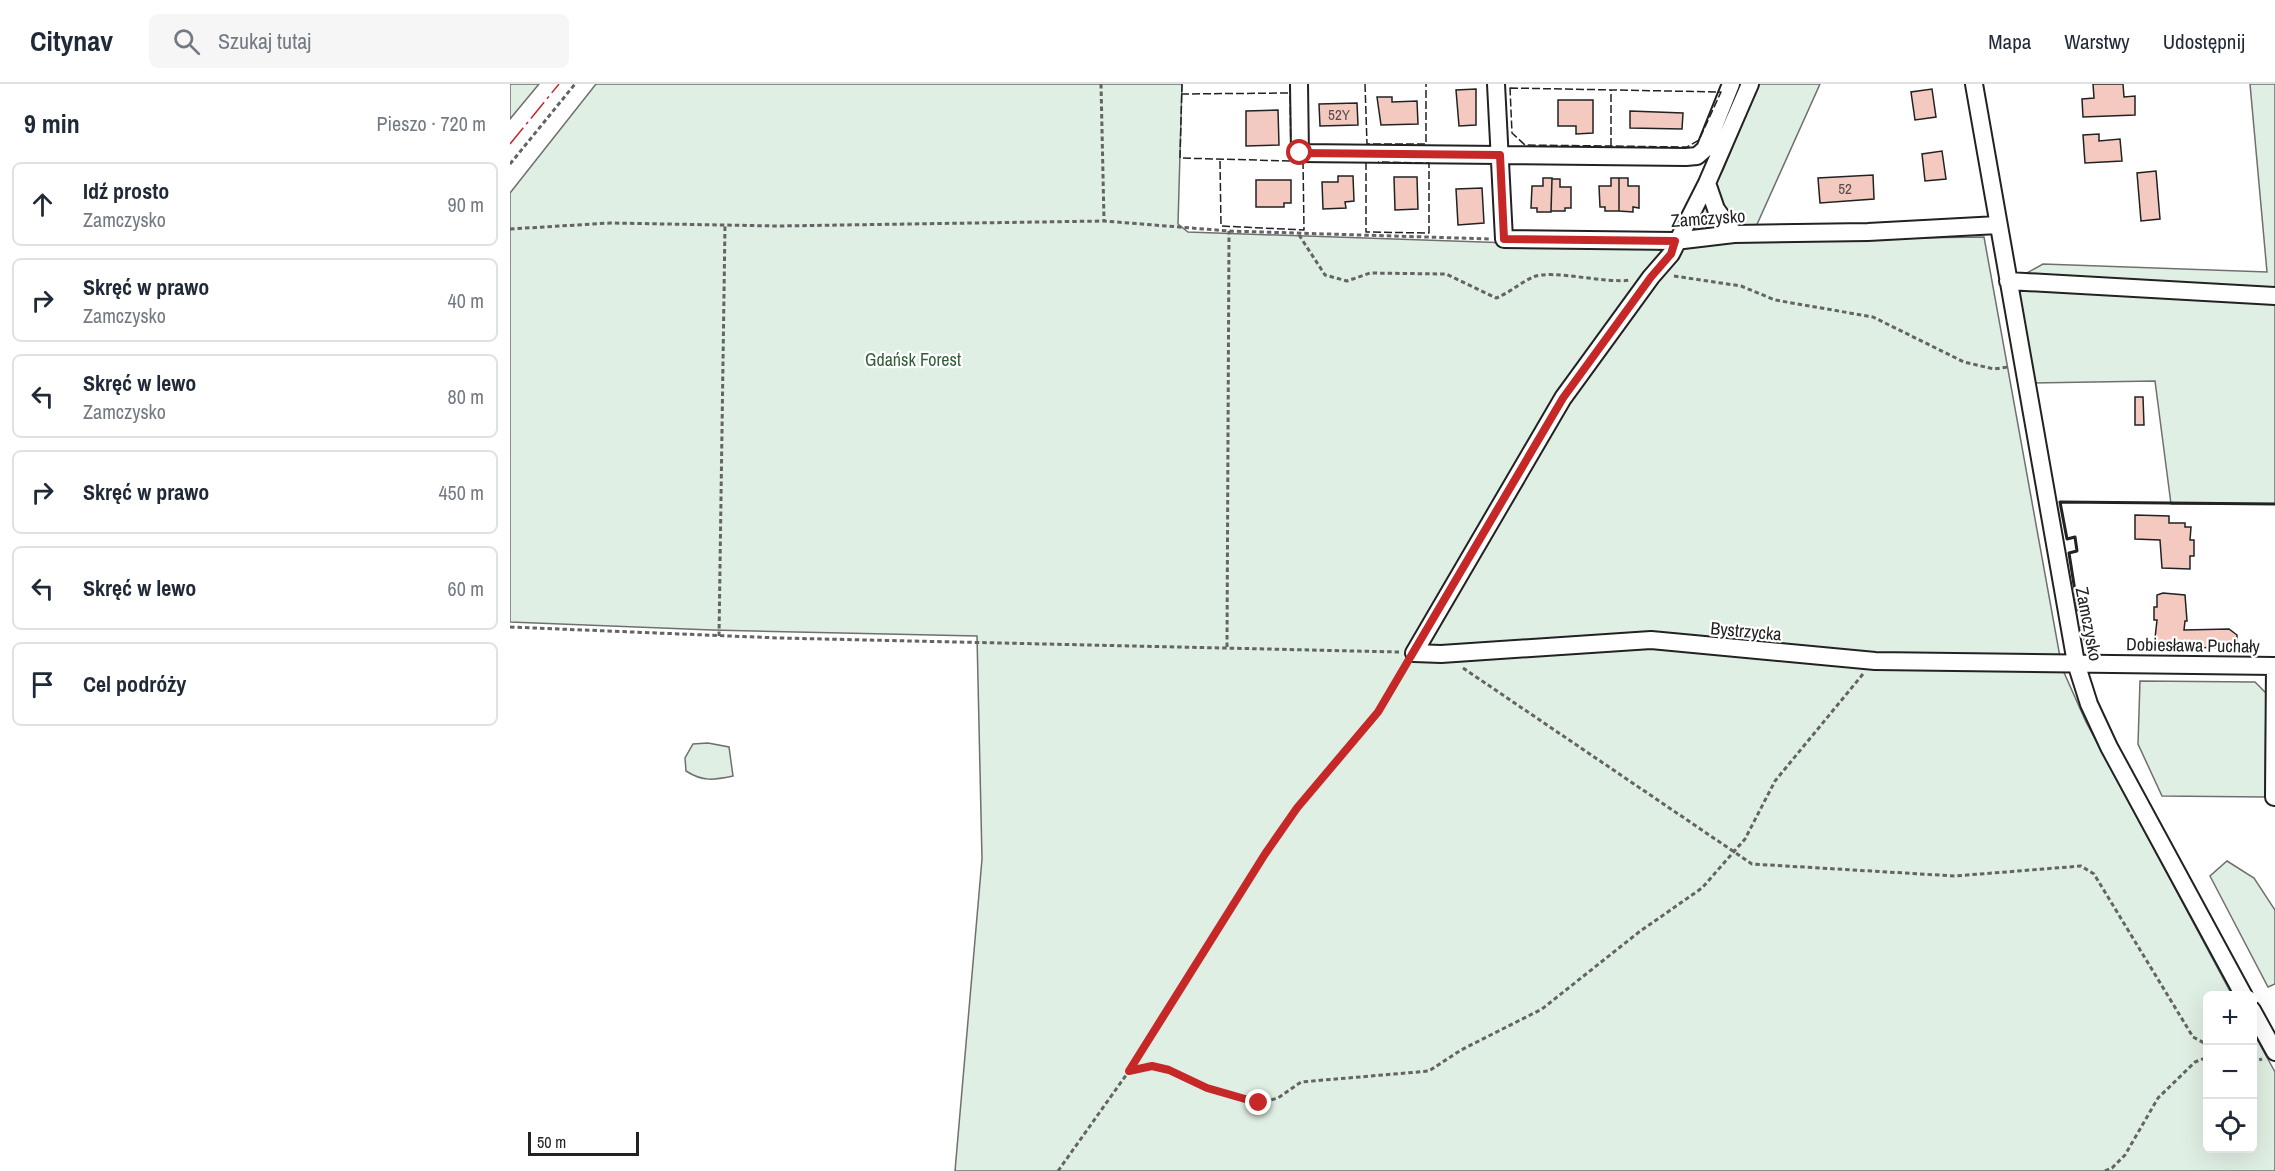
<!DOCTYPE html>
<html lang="pl">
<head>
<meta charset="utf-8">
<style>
  :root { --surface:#fff; --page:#f6f6f7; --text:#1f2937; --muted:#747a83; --line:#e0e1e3 }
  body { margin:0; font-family:"Archivo Narrow",sans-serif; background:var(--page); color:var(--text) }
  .controls { position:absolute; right:18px; bottom:18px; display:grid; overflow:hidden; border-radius:9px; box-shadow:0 6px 24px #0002 }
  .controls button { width:54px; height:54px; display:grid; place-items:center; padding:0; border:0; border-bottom:2px solid var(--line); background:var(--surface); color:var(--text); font:30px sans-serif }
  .scale { position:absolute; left:18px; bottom:15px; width:111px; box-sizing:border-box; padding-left:6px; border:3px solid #222; border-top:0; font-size:16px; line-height:21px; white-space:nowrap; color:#222; -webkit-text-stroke:4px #fff; paint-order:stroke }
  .stop { position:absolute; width:18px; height:18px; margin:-14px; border:4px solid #c62828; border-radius:50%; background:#fff }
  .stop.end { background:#c62828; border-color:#fff; box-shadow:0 2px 6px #0008 }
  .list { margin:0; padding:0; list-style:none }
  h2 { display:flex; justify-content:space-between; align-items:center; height:78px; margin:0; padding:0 24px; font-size:26px }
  h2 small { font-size:20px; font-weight:400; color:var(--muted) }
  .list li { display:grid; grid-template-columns:39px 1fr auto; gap:18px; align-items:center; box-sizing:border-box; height:84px; margin:0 12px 12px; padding:0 12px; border:2px solid var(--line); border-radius:9px }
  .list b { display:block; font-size:22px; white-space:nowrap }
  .list p { margin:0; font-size:20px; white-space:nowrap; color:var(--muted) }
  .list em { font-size:20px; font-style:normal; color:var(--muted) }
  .icon { flex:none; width:33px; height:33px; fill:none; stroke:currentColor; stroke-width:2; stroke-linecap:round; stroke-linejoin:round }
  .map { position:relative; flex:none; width:1765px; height:1087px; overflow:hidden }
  header { display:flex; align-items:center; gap:36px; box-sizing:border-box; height:84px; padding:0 30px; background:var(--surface); border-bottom:2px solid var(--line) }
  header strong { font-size:28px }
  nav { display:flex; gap:33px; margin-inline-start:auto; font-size:21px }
  .search { width:420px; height:54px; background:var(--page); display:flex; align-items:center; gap:15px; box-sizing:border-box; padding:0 21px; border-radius:9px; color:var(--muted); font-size:22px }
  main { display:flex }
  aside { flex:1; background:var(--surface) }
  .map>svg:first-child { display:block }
  .green { fill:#e0efe3; stroke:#6f6f6f; stroke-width:1.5 }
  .building { fill:#f3c9c0; stroke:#222; stroke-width:1.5 }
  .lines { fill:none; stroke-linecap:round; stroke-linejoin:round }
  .minor-casing { stroke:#222; stroke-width:20 }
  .path { stroke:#646464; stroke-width:3; stroke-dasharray:4.5 3; stroke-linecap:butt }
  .minor { stroke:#fff; stroke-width:16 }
  .fence { stroke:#222; stroke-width:1.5; stroke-dasharray:8 3; stroke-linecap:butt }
  .wall { stroke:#222; stroke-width:3 }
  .power { stroke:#c62828; stroke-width:1.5; stroke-dasharray:21 4.5 3 4.5; stroke-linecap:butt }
  .route { stroke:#c62828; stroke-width:8 }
  .labels { text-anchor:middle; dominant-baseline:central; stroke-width:4.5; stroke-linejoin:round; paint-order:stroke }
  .number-label { font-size:15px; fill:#564c4a }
  .street-label { font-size:18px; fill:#222; stroke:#fff }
  .park-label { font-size:18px; fill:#2f5e38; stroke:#fff }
</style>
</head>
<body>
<header>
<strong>Citynav</strong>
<div class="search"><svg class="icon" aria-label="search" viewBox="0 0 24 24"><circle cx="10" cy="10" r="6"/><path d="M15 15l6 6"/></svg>Szukaj tutaj</div>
<nav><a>Mapa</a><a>Warstwy</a><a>Udostępnij</a></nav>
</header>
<main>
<aside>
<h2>9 min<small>Pieszo · 720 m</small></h2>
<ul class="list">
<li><svg class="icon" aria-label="ahead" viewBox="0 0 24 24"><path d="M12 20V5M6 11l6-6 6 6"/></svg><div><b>Idź prosto</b><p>Zamczysko</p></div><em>90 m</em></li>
<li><svg class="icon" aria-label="right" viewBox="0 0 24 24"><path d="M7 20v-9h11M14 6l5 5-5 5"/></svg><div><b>Skręć w prawo</b><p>Zamczysko</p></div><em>40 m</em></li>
<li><svg class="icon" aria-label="left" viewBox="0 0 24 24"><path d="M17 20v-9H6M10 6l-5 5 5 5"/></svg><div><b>Skręć w lewo</b><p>Zamczysko</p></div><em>80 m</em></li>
<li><svg class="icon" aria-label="right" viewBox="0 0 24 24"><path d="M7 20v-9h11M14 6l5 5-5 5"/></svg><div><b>Skręć w prawo</b></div><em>450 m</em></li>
<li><svg class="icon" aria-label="left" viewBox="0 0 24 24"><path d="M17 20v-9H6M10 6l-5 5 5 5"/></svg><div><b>Skręć w lewo</b></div><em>60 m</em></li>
<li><svg class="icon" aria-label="arrive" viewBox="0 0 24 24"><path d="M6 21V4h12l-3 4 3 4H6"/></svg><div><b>Cel podróży</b></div></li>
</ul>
</aside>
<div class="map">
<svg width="1765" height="1087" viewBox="0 0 1765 1087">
  <rect width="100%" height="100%" fill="#fff"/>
  <path class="green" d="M0 0H29L0 35Z
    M86 0H672L668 140 678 148 1144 164 1165 171 1213 86 1249 0H1310L1240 156 1474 153 1552 584 1576 638 1722 911 1698 912V1064H1742L1743 948 1765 988V1087H445L472 775 467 552 202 546 0 538V109Z
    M1740 0H1765V420H1661L1645 297 1522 299 1506 195 1533 180 1757 188Z
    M1630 597 1745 598 1756 609 1755 713 1652 712 1628 660Z
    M198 659 219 663 223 692C204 696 193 698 176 687L175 674 183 660Z
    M1717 777 1744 794 1765 826V900L1758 903 1700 792Z"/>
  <path class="building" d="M1583 0H1613L1614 13 1625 12V31L1573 33 1572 15 1584 14Z
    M966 5V41L949 42 946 6Z
    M1422 5 1426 33 1405 36 1401 8Z
    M867 13H882V18L907 17 908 40 871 41Z
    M1048 16H1083V49L1066 50V42H1048Z
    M847 19 848 41 810 42 809 20Z
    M768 26 769 61 736 62V27Z
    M1120 27 1173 29 1172 45 1120 44Z
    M1589 50V57L1610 55 1612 77 1575 79 1573 51Z
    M1432 67 1436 95 1415 97 1412 70Z
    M1646 87 1650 135 1631 137 1627 89Z
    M1363 91 1364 115 1310 119 1308 94Z
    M828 92H843L844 117 835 118 836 124 813 125 812 98H828Z
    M884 93H907L908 125 885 126Z
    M1033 94H1042L1041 128H1027V124H1021L1022 102H1033Z
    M1101 94H1109V127H1095V123H1090L1089 102H1101Z
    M1109 94H1118V102H1129V124L1123 123V128L1109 127Z
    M1042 95H1050V103H1061V124H1055V127H1041Z
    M746 96H781V119H774V123H746Z
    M972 104 974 139 948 141 946 105Z
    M1625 313H1633L1634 341H1625Z
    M1625 431 1659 432V439H1675V443H1681L1680 456H1684V472H1680V485L1652 484 1650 456 1625 455Z
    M1653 509 1675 511 1677 537H1675L1674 546 1719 545 1727 551V559L1722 564 1644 563 1647 536H1644V523H1647V511Z"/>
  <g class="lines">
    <defs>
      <path id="minor" d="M789 0 790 69 1176 73 1187 72 1195 65 1221 0
        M986 0 994 155 1165 157 1224 150 1358 148 1488 141
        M1240 0 1197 99 1161 170 1141 193 1053 314 904 569 931 570 1141 556 1365 577 1765 582
        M1464 0 1566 579 1579 620 1599 663 1734 912
        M1197 99 1206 125 1224 150
        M1498 197 1765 212
        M1764 713 1765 582
        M1742 926 1765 968"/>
    </defs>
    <use href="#minor" class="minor-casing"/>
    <path class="path" d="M591 0 594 137
      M0 80 65 0
      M0 145 100 139 268 142 594 137 719 147 981 155
      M789 151 815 191 837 197 860 189 936 190 986 214C999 209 1010 199 1023 193 1044 185 1094 200 1121 196
      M1164 192 1231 202 1265 216 1363 233 1454 278 1484 285 1498 283
      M0 543 269 554 889 568
      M209 552 215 141
      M717 563 719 147
      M953 584 1242 780 1445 792 1571 782 1584 790 1683 953 1698 961
      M1742 978 1752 975
      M619 987 641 982 659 986 697 1004 749 1019 768 1014 791 998 919 987 951 966 1032 925 1129 848 1192 804 1235 755 1265 697 1353 590
      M548 1087 619 987 755 769 787 724 868 628 897 580
      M1595 1087 1602 1084 1615 1071 1648 1014 1685 978 1698 973"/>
    <use href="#minor" class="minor"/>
    <path class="fence" d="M672 0 670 74 781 77 780 0
      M855 0 857 60H916V0
      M1000 4 1211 8 1189 56 1177 63 1015 61 1002 49Z
      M671 10 780 9
      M1101 62V6
      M710 77 711 142 794 146 793 77
      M856 78V148L919 149V79L868 78"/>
    <path class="wall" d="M1579 573 1572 543 1581 542 1578 525 1568 526 1559 469 1567 467 1565 453 1557 455 1550 418 1765 420"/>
    <path class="power" d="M0 60 49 0"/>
  </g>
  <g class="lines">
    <path class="route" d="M749 1019 697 1004 659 986 642 982 619 987 755 770 787 724 868 628 1053 314 1141 193 1161 170 1165 157 994 155 990 71 790 69"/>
  </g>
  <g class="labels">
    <g class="number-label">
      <text x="829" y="30">52Y</text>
      <text x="1335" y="104">52</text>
    </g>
    <g class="street-label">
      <text transform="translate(1198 134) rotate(-4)">Zamczysko</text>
      <text transform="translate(1579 540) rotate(79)">Zamczysko</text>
      <text transform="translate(1236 547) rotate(5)">Bystrzycka</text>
      <text transform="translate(1683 561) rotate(1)">Dobiesława Puchały</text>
    </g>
    <g class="park-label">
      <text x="403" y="275">Gdańsk Forest</text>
    </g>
  </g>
</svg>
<div class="controls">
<button>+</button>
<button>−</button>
<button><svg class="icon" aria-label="locate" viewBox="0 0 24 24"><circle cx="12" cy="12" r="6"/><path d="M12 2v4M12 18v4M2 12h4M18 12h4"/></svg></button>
</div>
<div class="scale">50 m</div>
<div class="stop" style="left:790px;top:69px"></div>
<div class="stop end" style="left:749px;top:1019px"></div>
</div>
</main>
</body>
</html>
